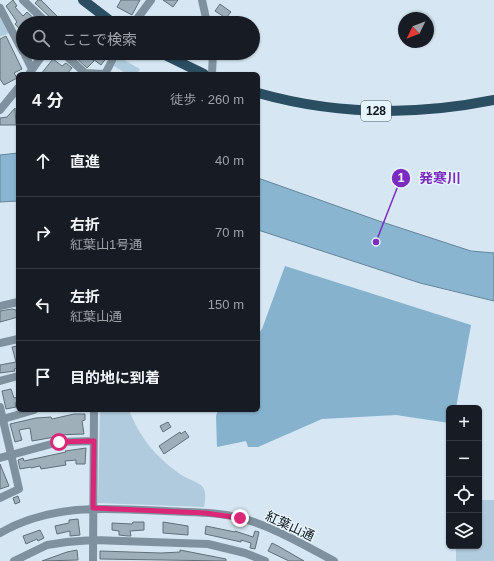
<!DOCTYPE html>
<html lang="ja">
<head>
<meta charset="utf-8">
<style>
  :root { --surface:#171b24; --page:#242831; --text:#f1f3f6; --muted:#9ea1a6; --line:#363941 }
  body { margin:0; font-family:Helvetica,"Noto Sans JP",sans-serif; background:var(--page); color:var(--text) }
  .controls { position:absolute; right:12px; bottom:12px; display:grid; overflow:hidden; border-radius:6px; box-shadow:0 1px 3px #0004 }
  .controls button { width:36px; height:36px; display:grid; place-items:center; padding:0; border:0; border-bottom:1px solid var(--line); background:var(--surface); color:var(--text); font:20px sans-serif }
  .compass { position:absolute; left:398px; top:12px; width:36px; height:36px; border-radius:50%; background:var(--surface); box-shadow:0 1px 3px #0004; rotate:227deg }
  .stop { position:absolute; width:12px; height:12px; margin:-9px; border:3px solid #db2777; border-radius:50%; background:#fff }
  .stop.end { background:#db2777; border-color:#fff; box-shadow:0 1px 4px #0008 }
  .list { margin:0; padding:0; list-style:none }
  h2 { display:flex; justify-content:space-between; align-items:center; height:52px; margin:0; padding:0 16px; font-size:17px }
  h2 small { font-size:13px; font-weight:400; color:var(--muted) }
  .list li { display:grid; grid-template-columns:26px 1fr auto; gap:12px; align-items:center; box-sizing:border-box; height:72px; padding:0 16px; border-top:1px solid var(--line) }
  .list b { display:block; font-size:15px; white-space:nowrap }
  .list p { margin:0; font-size:13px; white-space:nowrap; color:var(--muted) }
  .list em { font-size:13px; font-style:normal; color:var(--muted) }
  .icon { flex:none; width:22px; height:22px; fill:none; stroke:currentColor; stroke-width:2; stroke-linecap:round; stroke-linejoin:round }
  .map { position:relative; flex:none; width:494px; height:561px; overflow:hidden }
  .search { position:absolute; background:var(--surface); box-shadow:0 1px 3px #0004; left:16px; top:16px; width:244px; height:44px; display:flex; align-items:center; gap:10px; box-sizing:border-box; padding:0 14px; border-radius:22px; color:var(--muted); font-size:15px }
  .panel { position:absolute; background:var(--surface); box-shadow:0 1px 3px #0004; left:16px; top:72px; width:244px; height:340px; border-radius:6px }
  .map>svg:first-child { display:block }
  .green { fill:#b0cbdd }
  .forest { fill:#86b2ce }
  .water { fill:#89b5d1; stroke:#65859a }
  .building { fill:#9eafba; stroke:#60707a }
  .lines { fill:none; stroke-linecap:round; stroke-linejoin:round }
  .minor { stroke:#7f919e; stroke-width:8 }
  .major { stroke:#2b4e62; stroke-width:10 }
  .route { stroke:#db2777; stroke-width:5 }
  .labels { text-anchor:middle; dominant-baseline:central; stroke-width:3; stroke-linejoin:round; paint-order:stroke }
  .shield { fill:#e6f4fe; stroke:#50595e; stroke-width:1 }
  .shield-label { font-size:12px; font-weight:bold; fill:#10161a }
  .street-label { font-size:13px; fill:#10161a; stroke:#e6f4fe }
  .leader { fill:none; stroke:#7b2cbf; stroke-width:1.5 }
  .callout-dot { fill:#7b2cbf; stroke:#e6f4fe; stroke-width:1.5 }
  .mark-label { font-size:12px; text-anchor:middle; font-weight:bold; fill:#fff }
  .callout-label { font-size:14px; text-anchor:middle; font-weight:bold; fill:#7b2cbf; stroke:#e6f4fe; stroke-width:3; stroke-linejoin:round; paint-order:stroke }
</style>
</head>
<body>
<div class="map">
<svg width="494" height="561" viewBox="0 0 494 561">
  <rect width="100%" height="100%" fill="#d6e7f3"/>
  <path class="green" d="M0 16 9 33 0 37Z
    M119 57 140 69 137 74H127L114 66Z
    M100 410H129C140 438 156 457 180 474 187 479 196 481 202 486 207 492 205 500 204 507L98 503Z
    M479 500H494V561H456V546H479Z"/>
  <path class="forest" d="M285 266 471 325 456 408H449V423L396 415 322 419 258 447H248L246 441 217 447 216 416 218 410H258V334L262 329Z"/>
  <path class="water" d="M18 153V201L0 202V155Z
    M258 178 379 221 471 251 494 253V301L420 283 258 230Z"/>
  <path class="building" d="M13 0 17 6 15 7 23 16 27 12 37 21 35 23H23V33L15 24 17 22 6 6Z
    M38 0H41L57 16 53 20 35 3Z
    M121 0H140L132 15 117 7Z
    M163 0H178L173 7Z
    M220 4 231 12 226 18 215 11Z
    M6 36 22 69 14 73 17 78 4 85 0 79V39Z
    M71 53H80L84 56 86 54 94 61 87 68Z
    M98 53H110L101 65 93 59Z
    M53 59 62 66 66 63 72 68 67 74H41Z
    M15 108 16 125H0V118L7 117Z
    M12 309 16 310 18 317 0 322V311Z
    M18 346V368L14 369 15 371 0 373V365L16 362 12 347Z
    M11 389 14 398 18 397V402L15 403 16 407 6 409 2 391Z
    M74 414H85V420L82 421 84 434 55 435V437L32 441 30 428 19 430 22 440 15 442 10 424 36 418 51 417 52 419Z
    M168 422 171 427 163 432 160 426Z
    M185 431 189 437 164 454 159 446 180 432 181 434Z
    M86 448 85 464H76V460L65 461 66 465 41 469 40 466 31 468V467L20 469 18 460 23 458 24 461 66 452 65 451Z
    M0 464 9 486 0 489Z
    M18 496 20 502 15 504 13 498Z
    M78 519 80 535 70 536V531L57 534 55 526 69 523V520Z
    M133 522H144V530L130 531 131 536H128L119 535V531L112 530V523L132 524Z
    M163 522 188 526V535L163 533Z
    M206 526 235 532V531L253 537 255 531 259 532 255 549 250 548 251 543 241 540V542L205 534Z
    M40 530 44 538 38 541 37 539 26 544 23 536Z
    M272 543 278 546 304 561H289L268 551Z
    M77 550 78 560 42 561 67 552Z
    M180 550 226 559V561L100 559V551L161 553 180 552Z"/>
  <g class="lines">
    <path class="minor" d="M23 0 47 23
      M202 0 207 23
      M0 8 23 52
      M134 23 151 0
      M24 53 32 69
      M63 53 85 73 105 74 116 53
      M29 74 44 53
      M212 74 213 53
      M0 110 18 88
      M0 306 18 302
      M0 343 18 339
      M0 381 18 376
      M0 407 19 489 0 498
      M0 420 34 410
      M0 458 59 442 93 441
      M0 533C52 503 108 508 165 511 190 512 217 512 241 518 274 527 304 545 334 561
      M14 561 47 545 67 542 93 540 208 544 245 553 265 561
      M93 561 94 410"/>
    <path class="major" d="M83 0 113 23
      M161 53 204 74
      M258 93C336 115 415 116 494 100"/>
  </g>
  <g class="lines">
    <path class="route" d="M59 442 94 441 93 508 205 513 240 518"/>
  </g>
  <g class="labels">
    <rect class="shield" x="361" y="101" width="30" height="20" rx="3"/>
    <g class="shield-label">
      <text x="376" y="111">128</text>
    </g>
    <g class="street-label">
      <text transform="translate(290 526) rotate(25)">紅葉山通</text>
    </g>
  </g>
  <path class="leader" d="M376 242L401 178"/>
  <g class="callout-dot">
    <circle cx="376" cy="242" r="4"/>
    <circle cx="401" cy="178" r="10"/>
  </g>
  <g class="mark-label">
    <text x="401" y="182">1</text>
  </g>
  <g class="callout-label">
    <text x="440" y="183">発寒川</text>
  </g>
</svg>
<div class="controls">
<button>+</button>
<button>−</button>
<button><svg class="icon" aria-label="locate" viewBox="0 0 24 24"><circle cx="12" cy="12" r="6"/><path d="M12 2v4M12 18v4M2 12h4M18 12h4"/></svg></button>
<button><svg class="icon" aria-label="layers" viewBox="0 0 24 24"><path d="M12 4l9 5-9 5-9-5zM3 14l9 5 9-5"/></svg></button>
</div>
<svg class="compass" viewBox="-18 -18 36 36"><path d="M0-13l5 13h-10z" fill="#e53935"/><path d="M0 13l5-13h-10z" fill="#9ea1a6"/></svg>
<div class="stop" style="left:59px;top:442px"></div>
<div class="stop end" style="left:240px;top:518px"></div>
<div class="search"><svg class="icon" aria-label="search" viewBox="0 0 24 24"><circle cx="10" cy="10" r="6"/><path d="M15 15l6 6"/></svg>ここで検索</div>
<section class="panel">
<h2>4 分<small>徒歩 · 260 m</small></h2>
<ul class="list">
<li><svg class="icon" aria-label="ahead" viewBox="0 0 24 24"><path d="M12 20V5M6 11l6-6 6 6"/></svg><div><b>直進</b></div><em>40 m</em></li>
<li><svg class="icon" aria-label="right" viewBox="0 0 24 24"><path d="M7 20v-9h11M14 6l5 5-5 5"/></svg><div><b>右折</b><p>紅葉山1号通</p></div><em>70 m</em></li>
<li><svg class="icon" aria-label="left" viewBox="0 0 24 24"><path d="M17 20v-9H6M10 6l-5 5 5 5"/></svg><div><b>左折</b><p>紅葉山通</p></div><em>150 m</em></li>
<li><svg class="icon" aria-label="arrive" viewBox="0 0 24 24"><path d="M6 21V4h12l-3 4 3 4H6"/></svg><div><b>目的地に到着</b></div></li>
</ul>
</section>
</div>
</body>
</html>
